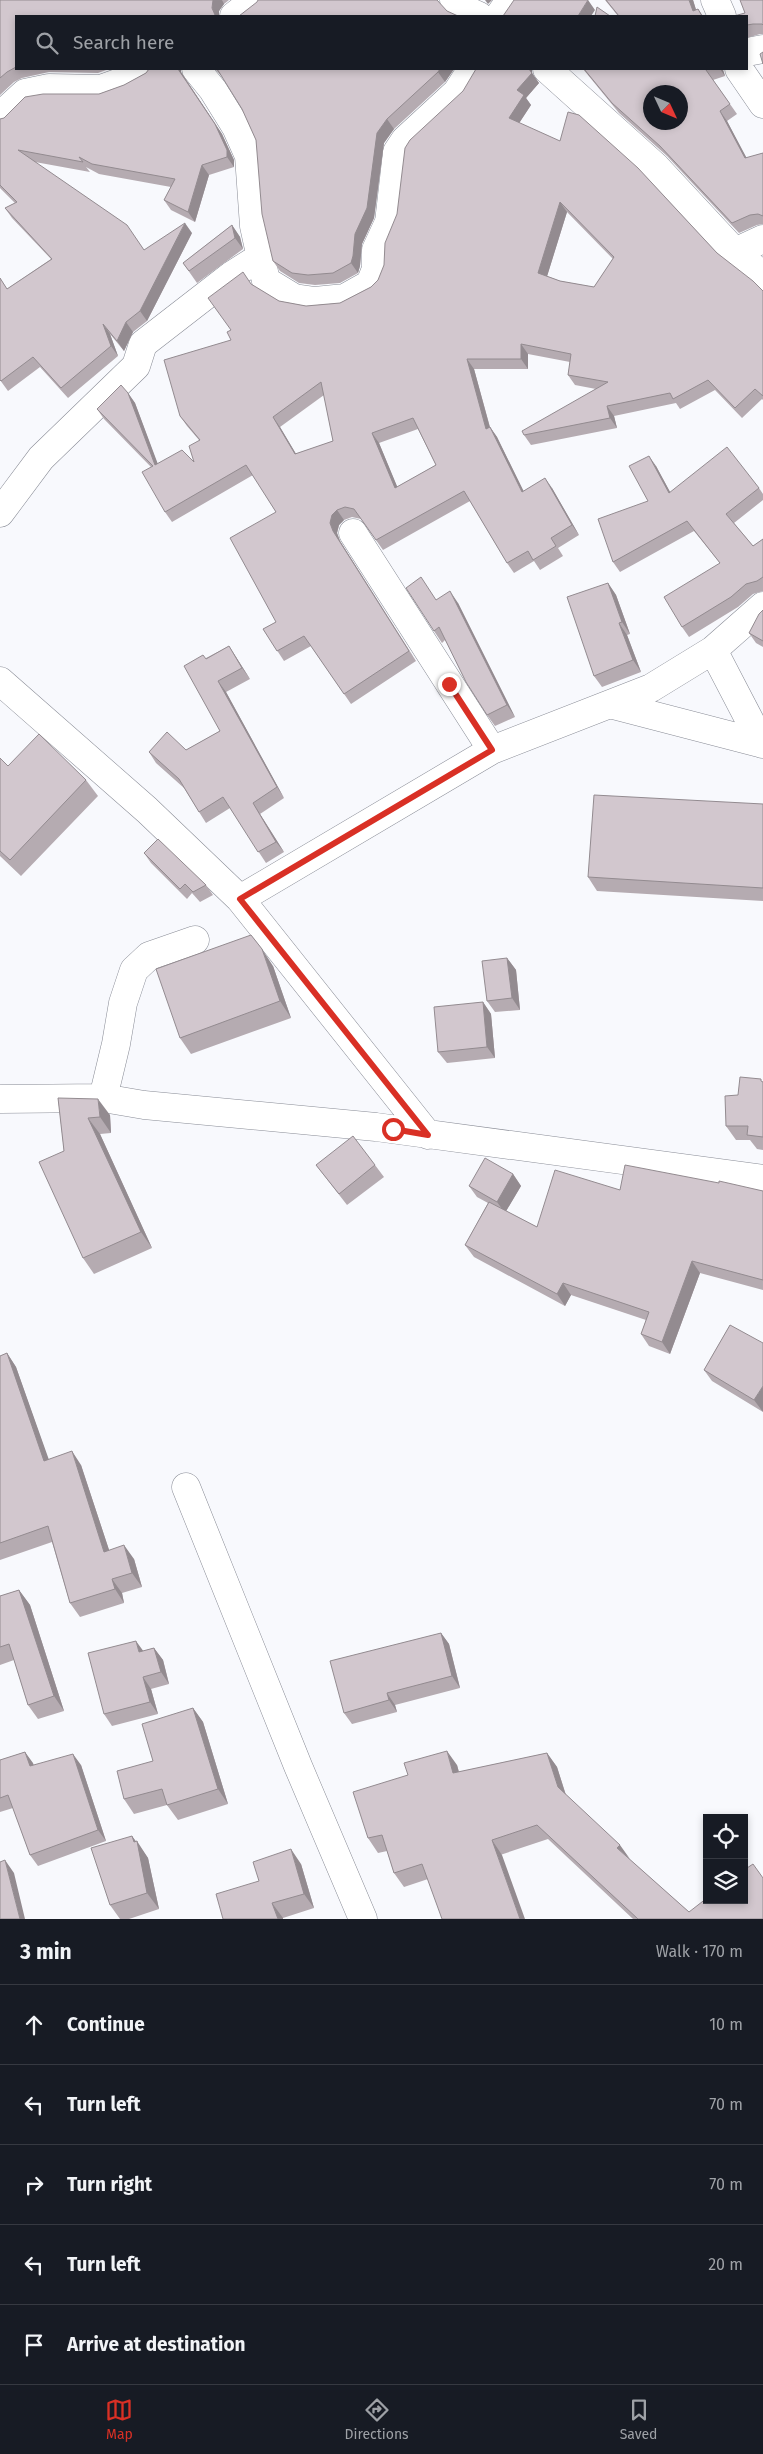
<!DOCTYPE html>
<html lang="en">
<head>
<meta charset="utf-8">
<style>
  :root { --surface:#171b24; --page:#20242c; --text:#f1f3f6; --muted:#9ea1a6; --line:#363941; --accent:#d93025 }
  body { margin:0; font-family:"Fira Sans",sans-serif; background:var(--page); color:var(--text) }
  .controls { position:absolute; right:15px; bottom:15px; display:grid; overflow:hidden; border-radius:0px; box-shadow:0 2px 8px #0003 }
  .controls button { width:45px; height:45px; display:grid; place-items:center; padding:0; border:0; border-bottom:1px solid var(--line); background:var(--surface); color:var(--text); font:25px sans-serif }
  .compass { position:absolute; left:643px; top:85px; width:45px; height:45px; border-radius:50%; background:var(--surface); box-shadow:0 2px 8px #0003; rotate:134deg }
  .stop { position:absolute; width:15px; height:15px; margin:-11px; border:4px solid #d93025; border-radius:50%; background:#fff }
  .stop.end { background:#d93025; border-color:#fff; box-shadow:0 1px 5px #0008 }
  .list { margin:0; padding:0; list-style:none }
  h2 { display:flex; justify-content:space-between; align-items:center; height:65px; margin:0; padding:0 20px; font-size:21px }
  h2 small { font-size:16px; font-weight:400; color:var(--muted) }
  .list li { display:grid; grid-template-columns:32px 1fr auto; gap:15px; align-items:center; box-sizing:border-box; height:80px; padding:0 20px; border-top:1px solid var(--line) }
  .list b { display:block; font-size:19px; white-space:nowrap }
  .list em { font-size:16px; font-style:normal; color:var(--muted) }
  .icon { flex:none; width:28px; height:28px; fill:none; stroke:currentColor; stroke-width:2; stroke-linecap:round; stroke-linejoin:round }
  .map { position:relative; flex:none; width:763px; height:1919px; overflow:hidden }
  .search { position:absolute; background:var(--surface); box-shadow:0 2px 8px #0003; left:15px; right:15px; top:15px; height:55px; display:flex; align-items:center; gap:12px; box-sizing:border-box; padding:0 18px; border-radius:0px; color:var(--muted); font-size:19px }
  .sheet { height:465px; background:var(--surface) }
  nav { display:flex; justify-content:space-around; align-items:center; box-sizing:border-box; height:70px; border-top:1px solid var(--line); background:var(--surface); font-size:14px; color:var(--muted) }
  nav a { display:grid; justify-items:center; gap:2px }
  nav .on { color:var(--accent) }
  .map>svg:first-child { display:block }
  .lines { fill:none; stroke-linecap:round; stroke-linejoin:round }
  .minor-casing { stroke:#898c96; stroke-width:29 }
  .minor { stroke:#fff; stroke-width:28 }
  .wall { fill:#b5abb1; fill-rule:evenodd }
  .shaded-wall { fill:#938b90 }
  .building { fill:#d2c7ce; stroke:#938b90; fill-rule:evenodd }
  .route { stroke:#d93025; stroke-width:6 }
</style>
</head>
<body>
<div class="map">
<svg width="763" height="1919" viewBox="0 0 763 1919">
  <rect width="100%" height="100%" fill="#f8f9fd"/>
  <g class="lines">
    <defs>
      <path id="minor" d="M454 0 464 9 479 16
        M715 0 722 16
        M234 16 254 0
        M499 16 510 0
        M747 52 763 49
        M196 69 213 90 236 127 249 156 254 226 266 281 294 298 315 301 345 298 370 284 376 269V250L389 222 397 152 405 140 457 92 472 69
        M547 69 656 167 735 252 763 276
        M739 69 763 104
        M0 116 25 93 49 88 101 89 126 80 145 69
        M735 252 763 239
        M0 513 41 458 136 366 143 344 232 275 262 256
        M353 533 492 750
        M713 650 762 744
        M0 681 147 810 240 899 428 1135
        M613 705 763 744
        M240 899 492 750 651 688 713 650 763 606
        M103 1098 116 1044 123 1003 134 970 149 956 195 940
        M0 1099 103 1098 144 1105 376 1127 763 1179
        M186 1487 298 1766 363 1919"/>
    </defs>
    <use href="#minor" class="minor-casing"/>
    <use href="#minor" class="minor"/>
  </g>
  <path class="wall" d="M0 0H229L224 4 219 11 16 16V69H109L98 73 49 72 22 78 14 82 0 95Z
    M605 0H693L696 10 698 9 703 16H618Z
    M763 0V34H760L747 38V16L745 13Z
    M149 69H181V72L222 134 234 160V167L209 175 195 222 171 210 164 200 171 187 99 174 86 167 90 172 35 162 144 250 192 233 147 321 133 332 124 351 110 334 118 356 68 398 40 367 8 391 0 380V278L7 289 51 259 12 218 5 208 15 203 0 188V119L99 94 124 85 146 73Z
    M215 69H454L445 82 394 129 384 143 374 218 362 244 360 266 358 273 340 283 315 285 299 283 280 271 273 261 256 140 242 109 224 79Z
    M583 69H724L723 70 725 76 713 80 737 114 727 121 746 158 763 153V224L757 225 739 233 667 156 619 113Z
    M532 73 539 83 526 98 531 105 519 123 717 253 763 291V400L762 399 742 418 715 390 680 409 676 403 614 416 617 428 531 445 524 435 596 389 575 385 568 375 570 362 528 354V369H474L490 427 497 437 523 491 552 488 579 535 558 548 563 556 540 570 534 561 514 573 507 563 470 501 383 550 361 519 352 517 344 520 339 525 337 533 340 541 416 661 351 704 311 646 284 661 263 629 276 622V512L253 475 172 522 165 512 151 467 104 419 97 409 128 393 135 403 157 463 194 462 199 440 187 426 180 416 231 340V331L252 285 279 301 306 306 340 303 371 287 378 280 463 91ZM567 212 613 259 594 287 560 281 547 276ZM324 395 333 441 296 454 280 427ZM418 429 436 465 397 487 379 443Z
    M232 225 240 237 243 249 197 283 183 263Z
    M656 466 670 492 759 488 763 494V500L734 523 753 546 763 539V591L753 594 738 607 689 637 682 627 720 563 694 531 620 572 613 562 648 501Z
    M608 583 616 595 630 634 627 635 641 672 602 687 594 676Z
    M437 600 458 603 515 717 495 726 487 715 445 640 442 643 434 631Z
    M763 610V647L756 643 749 633Z
    M229 646 250 679 226 692 284 798 260 814 284 852 266 863 230 808 206 823 184 788 156 763 149 752 186 750 220 731 206 658Z
    M0 758 8 766 86 780 98 796 21 876 0 856Z
    M763 804V901L597 891 588 877Z
    M144 853 206 885 213 895 200 902 192 893 187 899 151 863Z
    M507 958 516 970 520 1010 495 1012 487 1001Z
    M273 966 291 1018 191 1054 180 1038Z
    M483 1002 491 1014 495 1058 447 1063 438 1052Z
    M762 1082H763V1150L757 1149 750 1140H736L726 1126Z
    M58 1098 110 1115 111 1133 100 1134 152 1248 94 1274 83 1258 64 1151Z
    M316 1165H375L384 1177 347 1205Z
    M513 1174 521 1186 506 1211 537 1227 620 1190 719 1183 763 1191V1290L700 1273 670 1354 649 1346 641 1334 646 1320 571 1295 565 1306 474 1257 465 1245 488 1203 477 1197 469 1186Z
    M730 1325 763 1412 712 1381 704 1370Z
    M7 1353 16 1367 48 1459 81 1465 109 1550 134 1559 142 1587 122 1593 124 1603 80 1617 70 1603 52 1542 0 1560V1356Z
    M19 1590 30 1605 64 1711 38 1719 28 1705 14 1660 0 1665V1596Z
    M441 1633 449 1644 460 1688 395 1705 397 1712 352 1724 344 1713Z
    M154 1648 163 1660 169 1684 151 1689 158 1714 112 1726 104 1714 143 1651Z
    M193 1708 203 1722 228 1804 178 1820 167 1805 134 1814 124 1799Z
    M25 1752 33 1765H81L106 1841 38 1866 30 1855 13 1808 0 1812V1760Z
    M547 1753 557 1767 566 1795 629 1859 689 1912 763 1919H633L548 1839 404 1887 394 1873 387 1851 378 1853 368 1838 408 1775 457 1765 459 1772Z
    M132 1836 148 1858 159 1909 129 1919H120L110 1905Z
    M301 1864 314 1908 283 1918V1919H223Z"/>
  <path class="shaded-wall" d="M213 0H222L224 4 219 11V16H215L212 8Z
    M485 0H492L488 4Z
    M588 0 595 10 591 16H578Z
    M689 0H693L698 16 693 11Z
    M178 69H181V72L222 134 234 160V167L227 157Z
    M440 69H454L445 82 438 72Z
    M529 69H532V73L539 83 526 98 531 105 516 128 509 118 517 90Z
    M720 69H724L723 70 725 76Z
    M720 111 727 121 752 168 745 158Z
    M387 119 394 129 384 143 374 218 362 244 360 266 358 273 351 263 355 234 377 133Z
    M202 165 209 175 195 222 188 212Z
    M560 202 567 212 545 283 538 273Z
    M185 223 192 233 147 321 140 311Z
    M232 225 240 237 243 249 235 238Z
    M126 322 133 332 124 351 117 341Z
    M103 324 110 334 118 356 111 346Z
    M521 344 528 354V369L521 359Z
    M467 359 474 369 493 439 486 429Z
    M128 393 135 403 162 475 155 465Z
    M607 406 614 416 617 428 610 418Z
    M273 417 280 427 302 464 295 454Z
    M490 427 497 437 529 502 522 492Z
    M372 433 379 443 402 498 395 488Z
    M649 456 656 466 676 503 669 493Z
    M545 478 552 488 579 535 572 525Z
    M337 510 344 520 339 525 337 533 340 541 416 661 333 531 330 523 332 515Z
    M608 583 616 595 630 634 622 622Z
    M450 591 458 603 515 717 507 705Z
    M619 623 627 635 641 672 633 660Z
    M229 646 250 679 242 668Z
    M218 681 226 692 284 798 277 787Z
    M253 803 260 814 284 852 276 842Z
    M262 949 273 966 291 1018 280 1001Z
    M507 958 516 970 520 1010 512 998Z
    M483 1002 491 1014 495 1058 487 1047Z
    M98 1099 110 1115 111 1133 100 1117Z
    M88 1118 100 1134 152 1248 141 1232Z
    M513 1174 521 1186 505 1213 497 1202Z
    M692 1261 700 1273 670 1354 662 1342Z
    M563 1283 571 1295 565 1306 557 1294Z
    M7 1353 16 1367 54 1474 44 1461Z
    M763 1386V1412L754 1400Z
    M72 1451 81 1465 114 1565 104 1552Z
    M124 1545 134 1559 142 1587 132 1573Z
    M112 1579 122 1593 124 1603 115 1589Z
    M19 1590 30 1605 64 1711 54 1696Z
    M441 1633 449 1644 460 1688 452 1676Z
    M136 1641 144 1652H139Z
    M154 1648 163 1660 169 1684 161 1672Z
    M143 1677 151 1689 158 1714 150 1702Z
    M387 1693 395 1705 397 1712 389 1700Z
    M193 1708 203 1722 228 1804 218 1789Z
    M447 1751 457 1765 463 1788 453 1773Z
    M25 1752 33 1763 38 1777 30 1766Z
    M547 1753 557 1767 568 1802 558 1787Z
    M73 1754 81 1765 106 1841 98 1830Z
    M132 1836 137 1843V1841L148 1858 159 1909 147 1893Z
    M492 1840 502 1855 525 1919H520Z
    M620 1845 630 1859 617 1848Z
    M291 1849 301 1864 314 1908 304 1894Z
    M5 1860 14 1873 25 1919H20Z
    M272 1903 283 1918V1919H278Z"/>
  <path class="building" d="M0 0H213L212 8 215 15 216 16H16V67L7 72 0 78Z
    M258 0H437L447 11 458 16H239L257 2Z
    M514 0H588L578 16H503Z
    M606 0H689L693 11 698 9 702 16H619Z
    M740 0H763V25L762 24H753L747 25V16H734L745 13Z
    M597 7 610 16H595Z
    M763 52V64L760 54Z
    M149 69H178L215 124 227 150V157L202 165 188 212 164 200 175 179 92 164 79 157 83 162 18 150 127 225 144 250 185 223 140 311 126 322 117 341 103 324 111 346 61 388 33 357 1 381 0 380V278L7 289 52 259 5 208 17 202 0 185V119L4 118 25 97 43 94H99L124 85 146 73Z
    M217 69H440L438 72 387 119 377 133 367 208 355 234 353 256 351 263 333 273 308 275 292 273 273 261 262 214 256 140 242 109 219 72Z
    M476 69H529L532 73 517 90 524 95 509 118 560 141 568 112 579 115 638 168 717 253 753 281 763 291V396L755 389 735 408 708 380 673 399 670 393 607 406 610 418 524 435 522 431 608 382 568 375 571 354 521 344V359H467L486 429 490 427 522 492 545 478 572 525 551 538 556 546 533 560 528 551 507 563 464 491 376 540 354 509 345 507 337 510 332 515 330 523 333 531 409 651 344 694 304 636 277 651 263 629 276 622 230 538 276 512 246 465 165 512 142 472 153 466 97 409 121 385 128 393 155 465 182 450 194 462 189 446 200 440 180 416 164 360 231 340 227 332 231 330 208 298 243 272 251 284 279 301 306 306 340 303 371 287 378 280 384 265 385 243 397 214 405 148 410 140 463 91ZM560 202 614 257 594 287 560 281 538 273ZM321 382 333 441 295 454 273 417ZM413 418 436 465 395 488 372 433Z
    M584 69H709L706 70 730 104 720 111 745 158 763 153V216L758 214 750 215 732 223 660 146 612 103ZM650 92H680V122H650Z
    M232 225 235 238 189 271 183 263Z
    M727 447 759 488 726 514 753 546 763 539V577L757 581 746 584 731 597 682 627 664 597 720 563 687 521 613 562 598 519 648 501 629 466 649 456 669 493Z
    M421 577 436 600 450 591 507 705 487 715 466 682 439 627 434 631 406 588Z
    M608 583 622 622 619 623 633 660 594 676 567 597Z
    M763 610V641L749 633 759 614Z
    M229 646 242 668 218 681 277 787 253 803 276 842 258 852 223 797 199 812 179 779 149 752 167 732 186 750 220 731 184 666 203 655 206 659Z
    M39 734 86 780 10 860 0 851V758L8 766Z
    M594 795 763 804V888L588 877Z
    M158 839 206 885 193 892 185 884 180 889 144 853Z
    M251 935 262 949 280 1001 180 1038 156 969Z
    M507 958 512 998 487 1001 482 961Z
    M483 1002 487 1047 438 1052 434 1007Z
    M740 1077 761 1079V1081L763 1082V1137L747 1135 748 1126H726L725 1096 738 1095Z
    M58 1098 98 1099 100 1117 88 1118 141 1232 83 1258 39 1162 64 1151Z
    M353 1136 375 1165 339 1194 316 1165Z
    M485 1158 513 1174 497 1202 469 1186Z
    M625 1165 719 1183V1181L763 1191V1280L692 1261 662 1342 641 1334 649 1312 563 1283 557 1294 465 1245 489 1202 537 1227 555 1170 620 1190Z
    M730 1325 763 1343V1386L754 1400 704 1370Z
    M7 1353 44 1461 72 1451 104 1552 124 1545 132 1573 112 1579 115 1589 70 1603 48 1526 0 1543V1356Z
    M19 1590 54 1696 28 1705 9 1644 0 1647V1596Z
    M441 1633 452 1676 387 1693 389 1700 344 1713 330 1661Z
    M136 1641 139 1652 154 1648 161 1672 143 1677 150 1702 104 1714 88 1653Z
    M193 1708 218 1789 167 1805 162 1789 124 1799 117 1771 153 1761 142 1724Z
    M447 1751 453 1773 547 1753 558 1787 620 1845 617 1848 689 1912 707 1898V1900H744V1870L753 1864 763 1878V1919H638L537 1825 492 1840 520 1919H442L422 1864 394 1873 382 1835 368 1838 353 1792 408 1775 404 1763Z
    M25 1752 30 1766 73 1754 98 1830 30 1855 8 1795 0 1798V1760Z
    M132 1836 134 1842 137 1841 147 1893 110 1905 91 1848Z
    M291 1849 304 1894 272 1903 278 1919H223L216 1894 259 1881 253 1862Z
    M5 1860 20 1919H0V1862Z"/>
  <g class="lines">
    <path class="route" d="M393 1129 428 1135 240 899 492 750 449 684"/>
  </g>
</svg>
<div class="controls">
<button><svg class="icon" aria-label="locate" viewBox="0 0 24 24"><circle cx="12" cy="12" r="6"/><path d="M12 2v4M12 18v4M2 12h4M18 12h4"/></svg></button>
<button><svg class="icon" aria-label="layers" viewBox="0 0 24 24"><path d="M12 4l9 5-9 5-9-5zM3 14l9 5 9-5"/></svg></button>
</div>
<svg class="compass" viewBox="-18 -18 36 36"><path d="M0-13l5 13h-10z" fill="#e53935"/><path d="M0 13l5-13h-10z" fill="#9ea1a6"/></svg>
<div class="stop" style="left:393px;top:1129px"></div>
<div class="stop end" style="left:449px;top:684px"></div>
<div class="search"><svg class="icon" aria-label="search" viewBox="0 0 24 24"><circle cx="10" cy="10" r="6"/><path d="M15 15l6 6"/></svg>Search here</div>
</div>
<section class="sheet">
<h2>3 min<small>Walk · 170 m</small></h2>
<ul class="list">
<li><svg class="icon" aria-label="ahead" viewBox="0 0 24 24"><path d="M12 20V5M6 11l6-6 6 6"/></svg><div><b>Continue</b></div><em>10 m</em></li>
<li><svg class="icon" aria-label="left" viewBox="0 0 24 24"><path d="M17 20v-9H6M10 6l-5 5 5 5"/></svg><div><b>Turn left</b></div><em>70 m</em></li>
<li><svg class="icon" aria-label="right" viewBox="0 0 24 24"><path d="M7 20v-9h11M14 6l5 5-5 5"/></svg><div><b>Turn right</b></div><em>70 m</em></li>
<li><svg class="icon" aria-label="left" viewBox="0 0 24 24"><path d="M17 20v-9H6M10 6l-5 5 5 5"/></svg><div><b>Turn left</b></div><em>20 m</em></li>
<li><svg class="icon" aria-label="arrive" viewBox="0 0 24 24"><path d="M6 21V4h12l-3 4 3 4H6"/></svg><div><b>Arrive at destination</b></div></li>
</ul>
</section>
<nav>
<a class="on"><svg class="icon" aria-label="map" viewBox="0 0 24 24"><path d="M3 6l6-2 6 2 6-2v14l-6 2-6-2-6 2zM9 4v14M15 6v14"/></svg>Map</a>
<a><svg class="icon" aria-label="directions" viewBox="0 0 24 24"><path d="M12 3l9 9-9 9-9-9zM9 14v-3h6M13 9l2 2-2 2"/></svg>Directions</a>
<a><svg class="icon" aria-label="saved" viewBox="0 0 24 24"><path d="M7 4h10v16l-5-4-5 4z"/></svg>Saved</a>
</nav>
</body>
</html>
